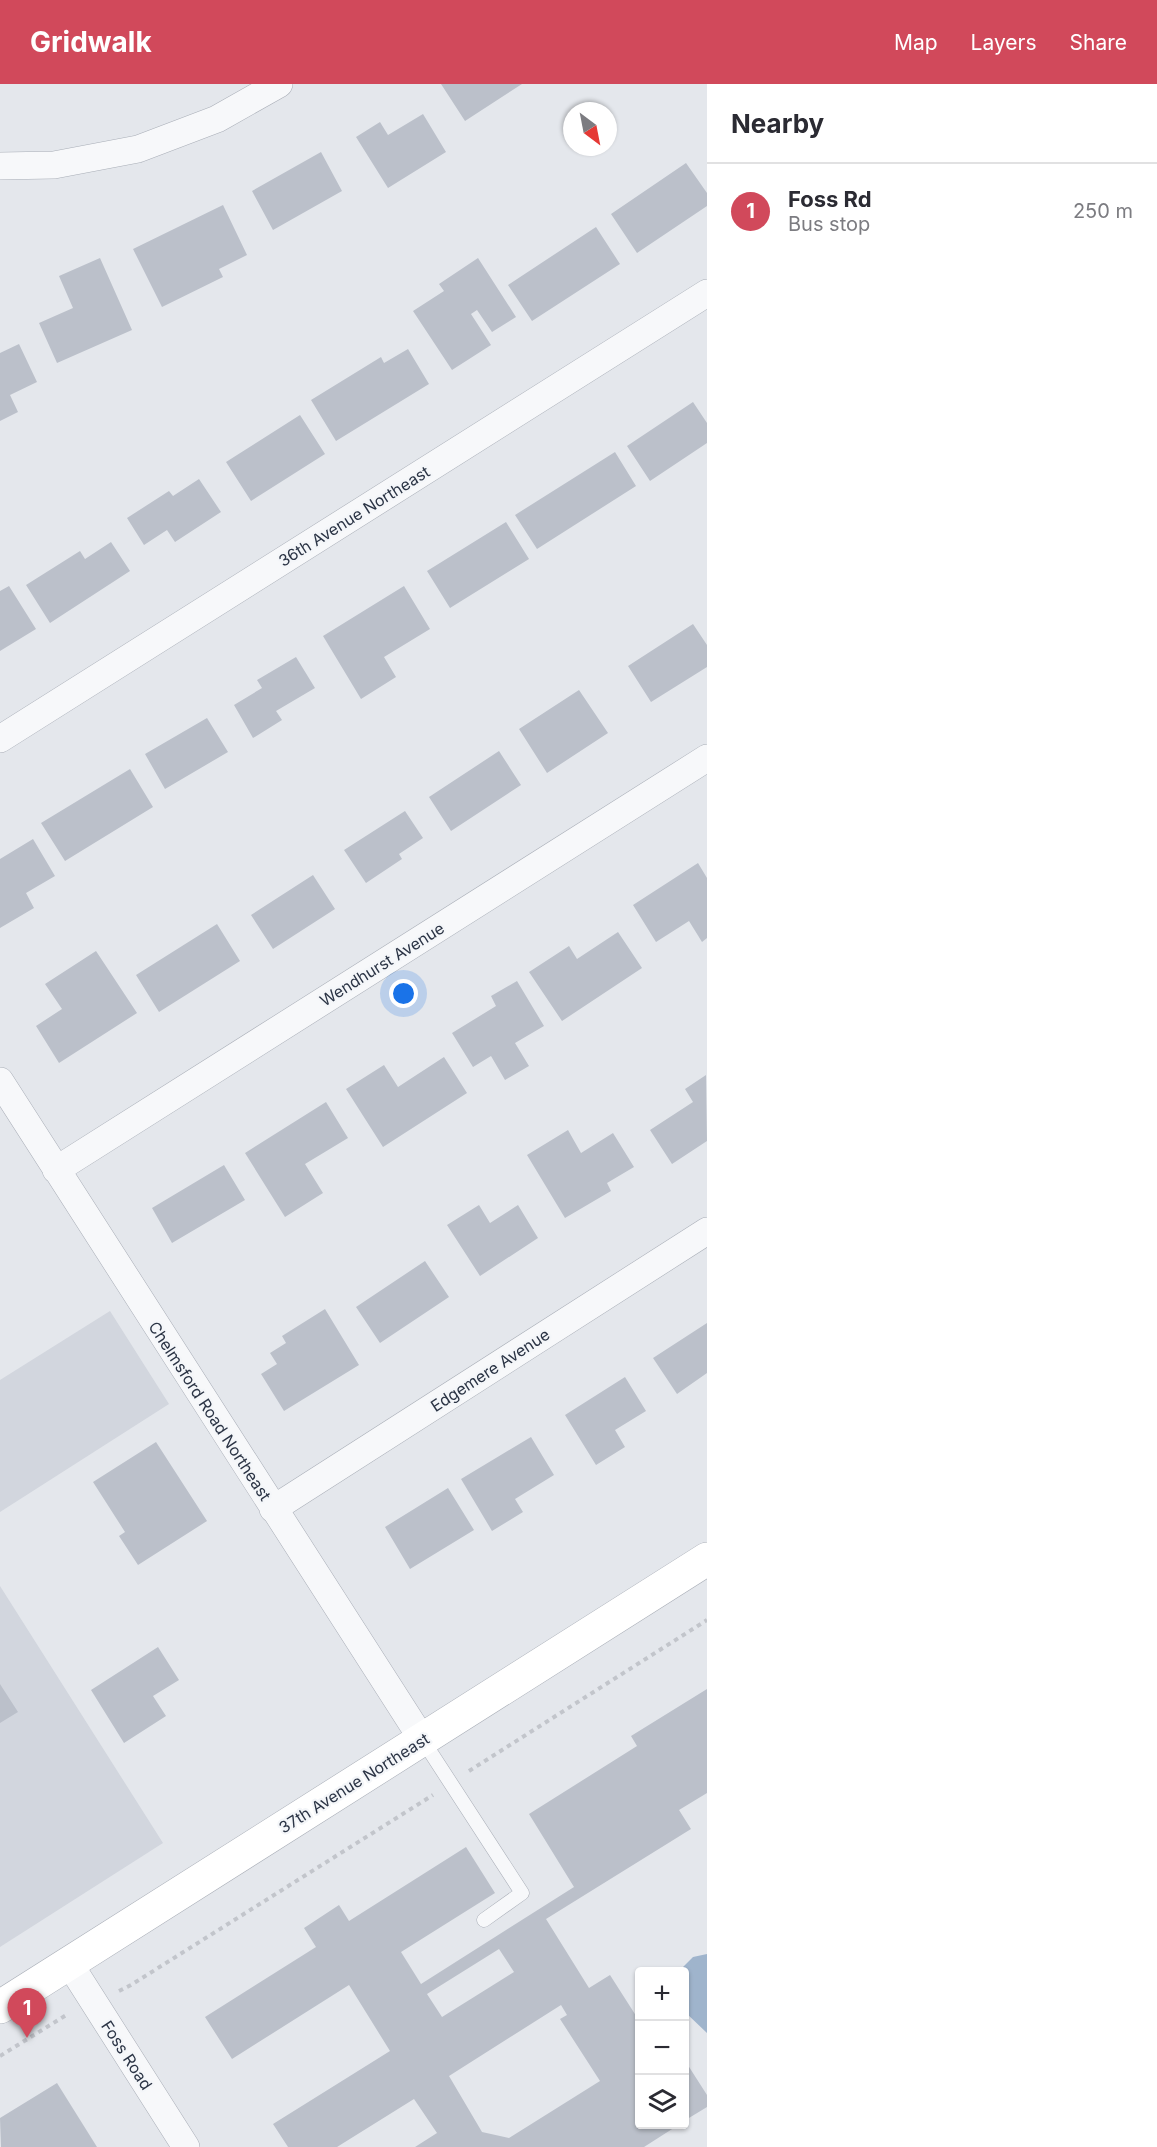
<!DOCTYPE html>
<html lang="en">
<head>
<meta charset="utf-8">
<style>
  :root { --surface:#fff; --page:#f2f2f3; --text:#2b2b33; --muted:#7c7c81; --line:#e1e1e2; --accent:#d1495b }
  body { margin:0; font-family:Inter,sans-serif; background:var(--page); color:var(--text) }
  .controls { position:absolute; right:18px; bottom:18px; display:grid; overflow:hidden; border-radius:6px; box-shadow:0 2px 4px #0004 }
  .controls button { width:54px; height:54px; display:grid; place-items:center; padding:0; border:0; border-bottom:2px solid var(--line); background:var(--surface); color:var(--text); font:30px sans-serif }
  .compass { position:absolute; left:563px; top:18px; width:54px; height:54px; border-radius:50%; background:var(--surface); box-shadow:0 2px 4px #0004; rotate:148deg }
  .you { position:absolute; left:404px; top:910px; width:21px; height:21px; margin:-15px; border:4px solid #fff; border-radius:50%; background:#1a73e8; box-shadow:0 0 0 9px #1a73e833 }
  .badge { display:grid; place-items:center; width:39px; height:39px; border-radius:50%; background:var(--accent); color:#fff; font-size:20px; font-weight:700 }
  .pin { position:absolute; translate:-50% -50px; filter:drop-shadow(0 2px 3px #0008) }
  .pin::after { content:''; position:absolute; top:32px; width:21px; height:18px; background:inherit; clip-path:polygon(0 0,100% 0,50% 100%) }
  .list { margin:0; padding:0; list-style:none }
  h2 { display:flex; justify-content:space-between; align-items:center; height:78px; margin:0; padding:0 24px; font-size:26px }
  h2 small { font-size:20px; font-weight:400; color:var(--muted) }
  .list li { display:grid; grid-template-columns:39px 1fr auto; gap:18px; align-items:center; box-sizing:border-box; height:96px; padding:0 24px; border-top:2px solid var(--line) }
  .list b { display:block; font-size:22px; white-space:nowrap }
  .list p { margin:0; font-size:20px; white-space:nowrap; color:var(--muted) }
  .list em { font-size:20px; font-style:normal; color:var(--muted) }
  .icon { flex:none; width:33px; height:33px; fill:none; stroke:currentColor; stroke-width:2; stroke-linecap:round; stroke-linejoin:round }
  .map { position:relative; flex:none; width:707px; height:2063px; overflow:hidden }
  header { display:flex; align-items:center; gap:36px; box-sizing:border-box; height:84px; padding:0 30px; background:var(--accent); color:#fff }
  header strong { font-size:28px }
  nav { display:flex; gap:33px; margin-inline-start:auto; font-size:21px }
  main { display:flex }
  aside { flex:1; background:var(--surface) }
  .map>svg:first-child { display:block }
  .built { fill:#d2d6de }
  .water { fill:#9fb4cc }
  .building { fill:#bbc0ca; fill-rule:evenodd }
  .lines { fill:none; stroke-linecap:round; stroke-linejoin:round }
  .service-casing { stroke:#a9aeb7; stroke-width:15 }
  .minor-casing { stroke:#a9aeb7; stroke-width:28 }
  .secondary-casing { stroke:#a9aeb7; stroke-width:34 }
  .path { stroke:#c2c5cb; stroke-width:4; stroke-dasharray:4.5 4.5; stroke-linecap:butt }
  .service { stroke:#f7f8fa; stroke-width:14 }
  .minor { stroke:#f7f8fa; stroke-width:27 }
  .secondary { stroke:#fff; stroke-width:33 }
  .labels { text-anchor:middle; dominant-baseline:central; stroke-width:4.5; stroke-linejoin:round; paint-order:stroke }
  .street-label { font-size:16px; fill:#2b3445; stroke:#f4f6f9 }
</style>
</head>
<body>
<header>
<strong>Gridwalk</strong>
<nav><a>Map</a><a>Layers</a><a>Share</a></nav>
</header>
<main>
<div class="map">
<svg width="707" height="2063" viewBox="0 0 707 2063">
  <rect width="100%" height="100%" fill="#e4e7ec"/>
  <path class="built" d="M110 1227 169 1320 0 1428V1296Z
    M0 1502 163 1759 0 1863Z"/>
  <path class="water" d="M707 1870V1949L685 1928 684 1888 679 1887 693 1873Z"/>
  <path class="building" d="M441 0H522L465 37Z
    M423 30 446 68 388 104 356 53 380 38 388 51Z
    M321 68 342 107 273 146 252 107Z
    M686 79 707 109V122L637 169 611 130Z
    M223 121 247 171 219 185 223 193 162 223 133 165Z
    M596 143 620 180 532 237 508 201Z
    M100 174 132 246 57 279 39 239 73 224 59 192Z
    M478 174 516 233 492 248 477 226 471 230 491 261 452 286 413 227 444 207 439 200Z
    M19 260 37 298 10 311 18 328 0 337V269Z
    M408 265 429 300 336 357 311 316 381 273 384 279Z
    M693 318 707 339V359L650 397 627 362Z
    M300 331 325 370 251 417 226 378Z
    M615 368 636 402 537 465 515 431Z
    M199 395 221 428 175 458 167 446 144 461 127 434 169 407 173 412Z
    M506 438 529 475 450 524 427 487Z
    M111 458 130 487 50 539 26 501 80 467 85 475Z
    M9 502 36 545 0 567V507Z
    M404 502 430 545 384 573 396 593 361 615 323 552Z
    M693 540 707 561V583L651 618 628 582Z
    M296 573 315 604 276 627 282 636 253 654 234 621 262 604 257 596Z
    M579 606 608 649 547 689 519 645Z
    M207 634 228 668 165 705 145 670Z
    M499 667 521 701 451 747 429 713Z
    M130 685 153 723 65 777 41 739Z
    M405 727 423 754 399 770 402 775 366 799 344 766Z
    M33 755 55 792 26 809 34 824 0 844V775Z
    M698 779 707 794V854L702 858 689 837 656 858 633 821Z
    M313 791 335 825 273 865 251 831Z
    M217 840 240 877 159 928 136 891Z
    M618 848 642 884 562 937 529 888 569 862 577 875Z
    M96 867 137 929 59 979 36 942 62 925 45 900Z
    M517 897 544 942 515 959 529 982 505 996 491 972 473 983 452 949 496 922 491 912Z
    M444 973 467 1009 383 1063 346 1005 384 981 398 1003Z
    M706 991 707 1057 672 1080 650 1046 693 1018 685 1005Z
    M326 1018 348 1054 305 1080 323 1109 285 1133 245 1069Z
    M568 1046 581 1069 613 1049 634 1083 607 1099 611 1107 565 1134 527 1071Z
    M224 1081 245 1116 172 1159 152 1124Z
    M479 1121 490 1139 518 1121 538 1154 480 1192 447 1141Z
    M425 1177 449 1213 380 1259 356 1223Z
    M325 1225 359 1281 284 1327 261 1290 277 1280 270 1269 286 1259 282 1252Z
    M707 1239V1289L677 1310 653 1274Z
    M625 1293 646 1327 615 1346 625 1363 596 1381 565 1331Z
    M531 1353 554 1391 515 1415 523 1428 492 1447 461 1395Z
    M156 1358 207 1437 138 1481 119 1452 125 1448 93 1398Z
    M448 1404 474 1446 410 1485 385 1443Z
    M158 1563 179 1596 153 1612 166 1632 124 1659 91 1606Z
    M0 1600 18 1628 0 1639Z
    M707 1605V1709L679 1726 691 1745 546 1835 589 1904 610 1891 640 1938V2040H680L644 2063H415L437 2049 414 2015 337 2063H288L273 2040 390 1967 349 1901 232 1975 205 1933 316 1863 304 1844 339 1821 349 1837 466 1763 495 1809 401 1868 421 1900 574 1803 529 1730 637 1662 631 1652ZM499 1865 514 1888 442 1933 427 1910ZM561 1921 567 1931 560 1935 600 1997 509 2054 482 2048 449 1992Z
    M684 1975 707 2011V2023L684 2037Z
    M57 1999 97 2063H1L0 2034Z"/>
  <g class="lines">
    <defs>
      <path id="service" d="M422 1655 522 1809 484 1836"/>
      <path id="minor" d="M0 82 54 81 138 65 217 35 279 0
        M0 655 707 209
        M0 997 422 1655
        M56 1086 707 674
        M273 1425 707 1147
        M69 1879 186 2063"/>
      <path id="secondary" d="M0 1923 707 1475"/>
    </defs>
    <use href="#service" class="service-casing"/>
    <use href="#minor" class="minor-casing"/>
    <use href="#secondary" class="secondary-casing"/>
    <path class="path" d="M469 1687 707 1536
      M119 1907 131 1901 433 1711
      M0 1972 68 1930"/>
    <use href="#service" class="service"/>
    <use href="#minor" class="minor"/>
    <use href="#secondary" class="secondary"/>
  </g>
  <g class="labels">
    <g class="street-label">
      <text transform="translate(354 432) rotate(-32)">36th Avenue Northeast</text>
      <text transform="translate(382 880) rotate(-32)">Wendhurst Avenue</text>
      <text transform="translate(490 1286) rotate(-33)">Edgemere Avenue</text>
      <text transform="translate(210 1327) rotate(57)">Chelmsford Road Northeast</text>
      <text transform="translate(354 1699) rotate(-32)">37th Avenue Northeast</text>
      <text transform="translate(127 1971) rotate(57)">Foss Road</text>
    </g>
  </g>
</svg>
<div class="controls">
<button>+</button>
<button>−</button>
<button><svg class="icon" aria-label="layers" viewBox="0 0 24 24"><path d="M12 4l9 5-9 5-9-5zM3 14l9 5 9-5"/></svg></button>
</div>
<svg class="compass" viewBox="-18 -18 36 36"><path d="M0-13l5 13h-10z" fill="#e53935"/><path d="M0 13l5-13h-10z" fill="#7c7c81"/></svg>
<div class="you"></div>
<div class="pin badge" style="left:27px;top:1954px">1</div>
</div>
<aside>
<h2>Nearby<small></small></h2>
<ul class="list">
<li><span class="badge">1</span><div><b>Foss Rd</b><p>Bus stop</p></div><em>250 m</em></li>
</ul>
</aside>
</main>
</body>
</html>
